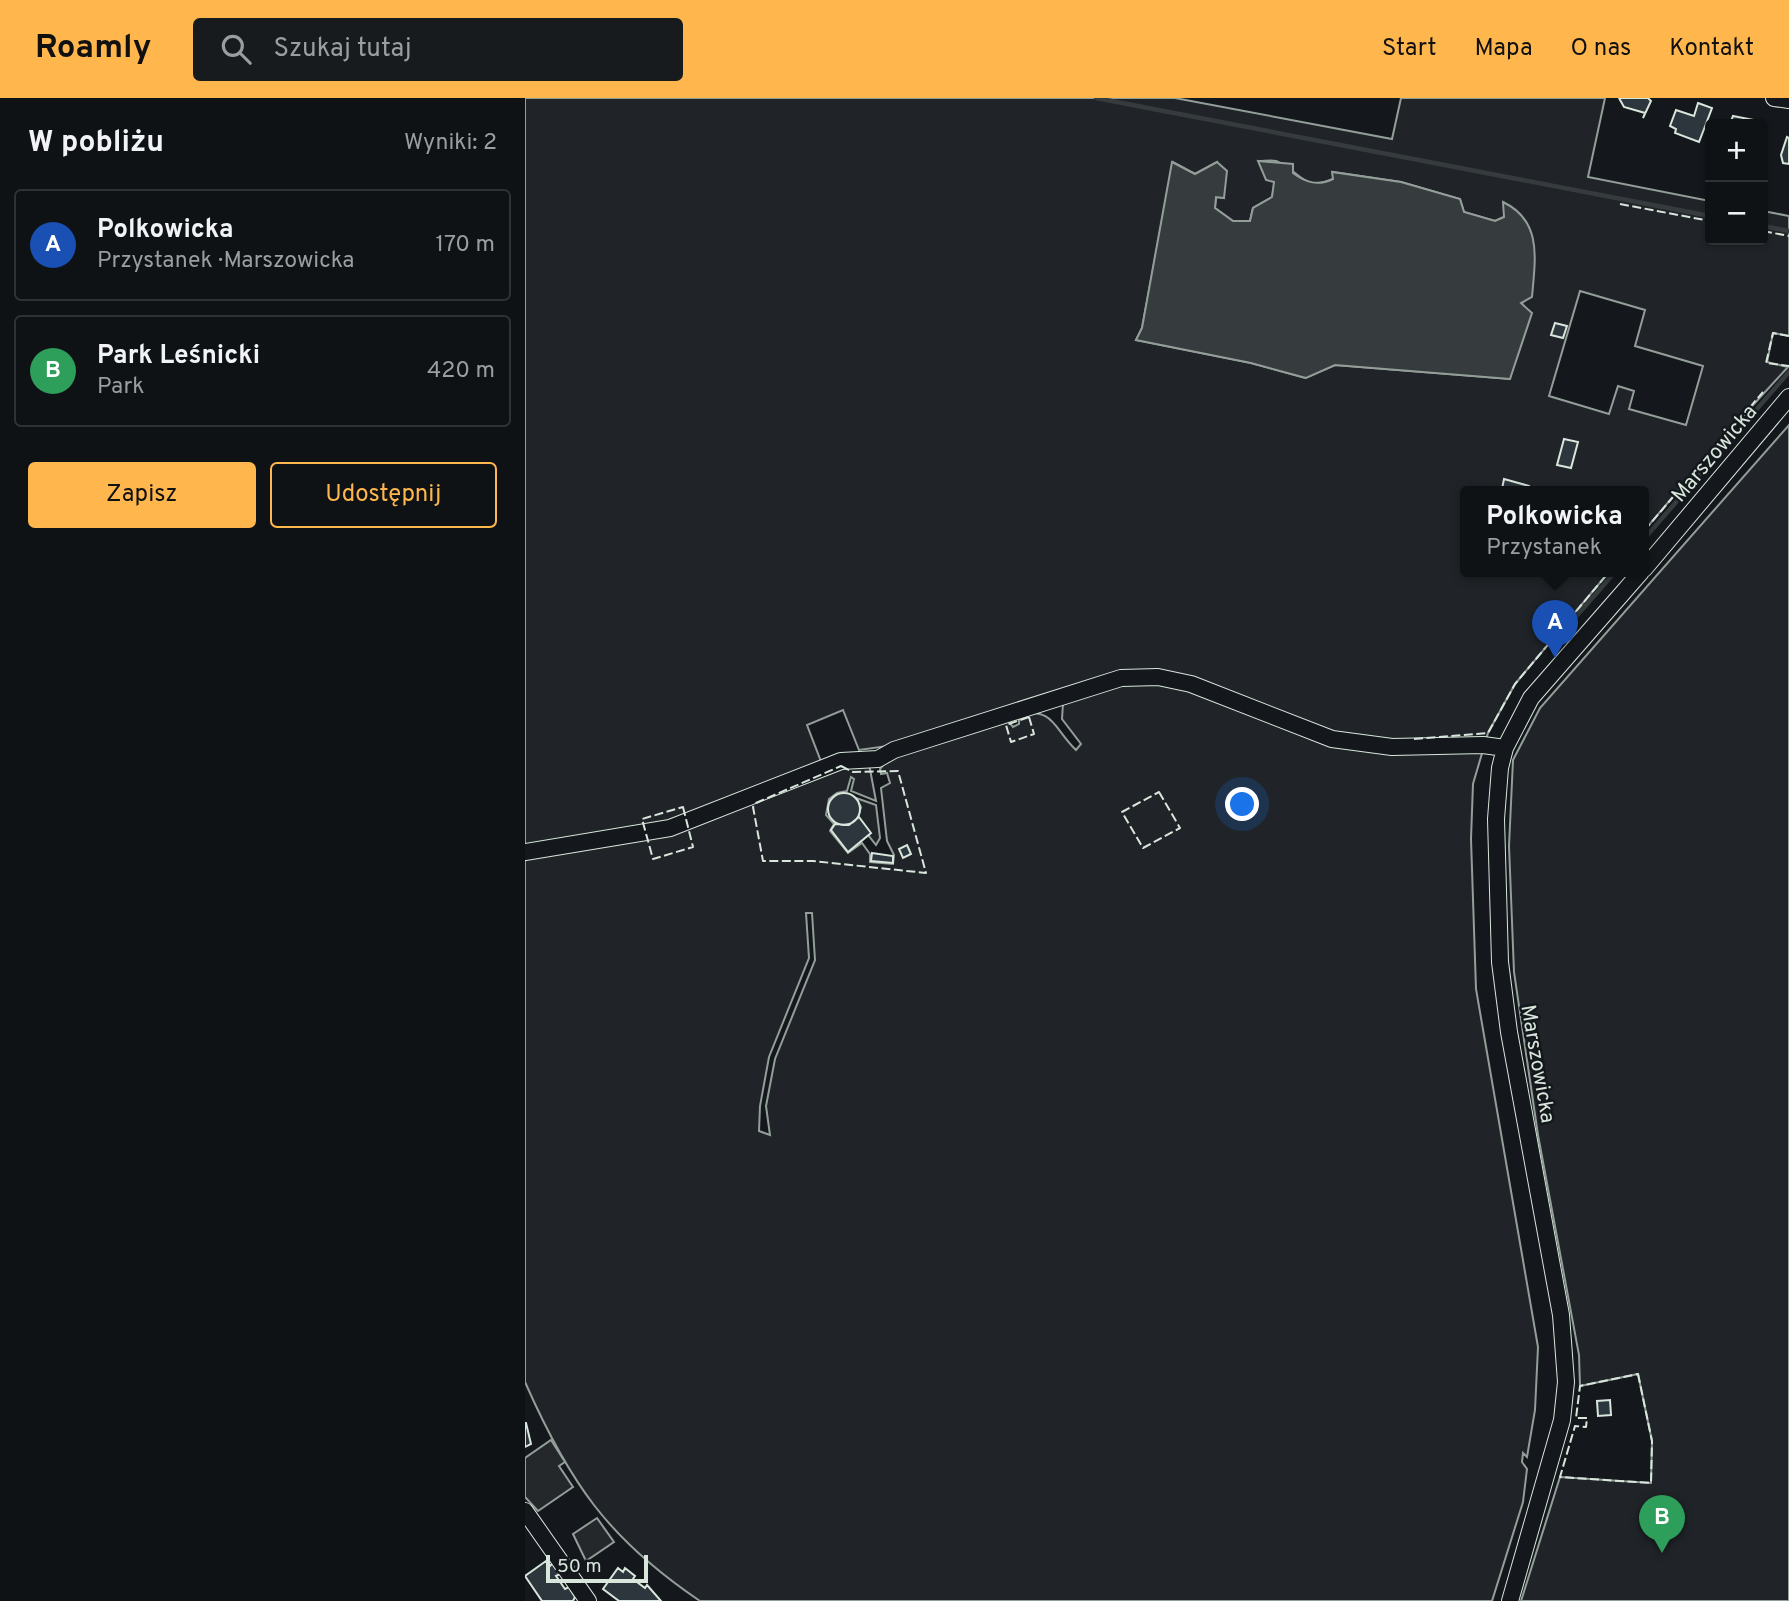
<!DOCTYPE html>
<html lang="pl">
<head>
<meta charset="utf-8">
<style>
  :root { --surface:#0f1215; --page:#181b1e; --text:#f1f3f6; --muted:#9b9ea0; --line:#2f3234; --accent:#ffb74d }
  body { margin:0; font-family:Overpass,sans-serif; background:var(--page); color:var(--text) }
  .controls { position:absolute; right:21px; top:21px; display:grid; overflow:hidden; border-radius:7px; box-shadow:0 2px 5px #0004 }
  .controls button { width:63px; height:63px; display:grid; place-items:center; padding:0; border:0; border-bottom:2px solid var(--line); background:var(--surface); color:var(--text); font:35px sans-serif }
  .scale { position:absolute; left:21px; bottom:18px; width:102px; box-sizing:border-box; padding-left:7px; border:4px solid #d8e6dc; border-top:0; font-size:19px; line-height:24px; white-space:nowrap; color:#d8e6dc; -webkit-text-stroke:5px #14181c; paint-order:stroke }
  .you { position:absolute; left:718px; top:707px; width:24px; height:24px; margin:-18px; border:5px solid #fff; border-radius:50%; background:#1a73e8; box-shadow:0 0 0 10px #1a73e833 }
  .badge { display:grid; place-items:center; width:46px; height:46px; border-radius:50%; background:var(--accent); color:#fff; font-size:23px; font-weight:700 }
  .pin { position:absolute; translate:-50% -58px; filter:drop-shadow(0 2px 4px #0008) }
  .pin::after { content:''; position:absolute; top:37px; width:24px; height:21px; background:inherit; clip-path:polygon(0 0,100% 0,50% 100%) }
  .popup { position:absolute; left:935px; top:388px; width:189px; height:91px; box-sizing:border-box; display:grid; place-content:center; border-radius:7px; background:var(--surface); filter:drop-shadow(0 2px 5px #0005); font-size:23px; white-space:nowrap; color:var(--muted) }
  .popup b { font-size:26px; color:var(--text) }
  .popup::after { content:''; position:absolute; left:50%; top:100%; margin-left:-14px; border:14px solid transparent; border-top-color:var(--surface) }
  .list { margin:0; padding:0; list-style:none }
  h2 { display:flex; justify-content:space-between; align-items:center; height:91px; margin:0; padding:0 28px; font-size:30px }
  h2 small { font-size:23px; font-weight:400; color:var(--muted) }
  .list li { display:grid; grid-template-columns:46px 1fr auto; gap:21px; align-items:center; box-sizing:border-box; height:112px; margin:0 14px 14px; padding:0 14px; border:2px solid var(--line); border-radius:7px }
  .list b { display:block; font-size:26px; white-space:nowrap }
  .list p { margin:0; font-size:23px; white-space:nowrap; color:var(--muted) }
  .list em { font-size:23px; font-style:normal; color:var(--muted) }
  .actions { display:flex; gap:14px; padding:21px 28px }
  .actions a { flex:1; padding:16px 0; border:2px solid var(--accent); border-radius:7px; text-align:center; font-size:24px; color:var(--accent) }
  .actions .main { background:var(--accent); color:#111 }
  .icon { flex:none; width:38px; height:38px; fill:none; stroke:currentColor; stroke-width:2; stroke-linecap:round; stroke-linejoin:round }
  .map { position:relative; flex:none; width:1264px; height:1503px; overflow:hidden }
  header { display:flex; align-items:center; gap:42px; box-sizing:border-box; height:98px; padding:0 35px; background:var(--accent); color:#111 }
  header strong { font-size:33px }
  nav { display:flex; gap:38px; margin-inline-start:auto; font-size:24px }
  .search { width:490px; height:63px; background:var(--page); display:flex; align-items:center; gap:18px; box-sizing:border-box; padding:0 24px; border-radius:7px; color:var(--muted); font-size:26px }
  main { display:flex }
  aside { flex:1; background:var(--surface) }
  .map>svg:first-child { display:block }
  .green { fill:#202428; stroke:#939e99; stroke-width:2; fill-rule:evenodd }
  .parking { fill:#24282b; stroke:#939e99; stroke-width:2 }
  .water { fill:#363b3e; stroke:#939e99; stroke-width:2 }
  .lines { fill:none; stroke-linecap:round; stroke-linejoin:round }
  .stream { stroke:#363b3e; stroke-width:4.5 }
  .building { fill:#2c363c; stroke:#d8e6dc; stroke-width:2 }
  .minor-casing { stroke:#d8e6dc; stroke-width:18 }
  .minor { stroke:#14181c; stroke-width:16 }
  .fence { stroke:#d8e6dc; stroke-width:2; stroke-dasharray:9 3.5; stroke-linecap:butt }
  .labels { text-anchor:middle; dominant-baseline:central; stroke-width:5; stroke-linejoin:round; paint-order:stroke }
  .street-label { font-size:21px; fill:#d8e6dc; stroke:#14181c }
</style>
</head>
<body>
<header>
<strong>Roamly</strong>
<div class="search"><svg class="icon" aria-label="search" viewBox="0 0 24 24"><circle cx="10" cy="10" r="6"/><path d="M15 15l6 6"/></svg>Szukaj tutaj</div>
<nav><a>Start</a><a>Mapa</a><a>O nas</a><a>Kontakt</a></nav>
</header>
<main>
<aside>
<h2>W pobliżu<small>Wyniki: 2</small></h2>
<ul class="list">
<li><span class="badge" style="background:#1a4fb4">A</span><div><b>Polkowicka</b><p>Przystanek · Marszowicka</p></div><em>170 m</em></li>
<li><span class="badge" style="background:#2e9e5b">B</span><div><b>Park Leśnicki</b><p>Park</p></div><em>420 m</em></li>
</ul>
<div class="actions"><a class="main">Zapisz</a><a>Udostępnij</a></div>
</aside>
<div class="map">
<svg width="1264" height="1503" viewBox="0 0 1264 1503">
  <rect width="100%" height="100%" fill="#14181c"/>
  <path class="green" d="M0 0H650L867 41 876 0H1080L1063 79 1185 103V142H1238V113L1264 118V238L1248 235 1242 264 1263 269 1194 344 1119 433V394H941V474H1084L990 586 963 635 948 686 946 741 951 891 1013 1249 1010 1312 1002 1359 998 1355 997 1364 1002 1371 998 1404 967 1503H175C83 1441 44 1384 0 1284ZM734 63C739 63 747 62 751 63 775 72 778 95 808 81V74L876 84 935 101 939 114 970 123 979 119V104L998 201 985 281 810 267 780 280 726 265 611 242 617 230 648 64 670 76 692 64 699 100 691 99 690 110 708 123H725L728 110 747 99 750 84ZM1055 193 1120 212 1110 248 1178 268 1161 327 1104 311 1109 293 1093 288 1084 316 1024 298ZM538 605 537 621 556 646 551 652C528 630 530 610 494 616V626L488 629 481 620 364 660 355 671 356 676 362 675 365 685 356 690 362 743 369 757 368 766 345 764V756L337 745 323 755 305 733 309 726 301 717 304 701 312 695 322 693 326 679 329 681 326 693 351 703 344 666H297L282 627 318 612 334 652 377 646ZM281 815H287L290 862 250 961 241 1008 245 1037 234 1033 235 1008 244 959 284 860Z
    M1264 327V1503H996L1035 1379 1126 1385 1127 1343 1113 1276 1055 1288 1054 1257 1013 1037 989 874 984 748 988 662 1015 610Z
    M331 700 351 707 355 740 351 747 343 737 333 745 332 723 336 709Z"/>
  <path class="parking" d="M26 1342 40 1364 34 1368 48 1389 13 1413 0 1399V1360Z
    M72 1420 89 1444 61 1463 48 1436Z"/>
  <path class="water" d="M733 63 768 66V75C781 85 793 88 808 81L807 74 876 84 935 101 939 114 970 123 979 119 978 104C1018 123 1010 162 1007 199L996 205 1007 215 985 281 810 267 781 280 726 265 611 242 617 230 647 64 670 76 692 64 702 73 699 100 691 99 690 110 708 123H725L728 110 747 99 749 84 741 82Z"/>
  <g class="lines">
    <path class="stream" d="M571 0 1185 118
      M1238 128 1264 133
      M1119 441 1264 274
      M1041 530 1090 474"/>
  </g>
  <path class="building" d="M1094 0H1123L1126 3 1118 20 1120 15 1099 9Z
    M1173 5 1187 10 1174 44 1150 35 1151 31 1145 28 1151 12 1169 18Z
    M1208 18 1234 23 1233 26H1205Z
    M1262 39 1264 40V66L1258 65 1256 57Z
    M1030 225 1042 228 1038 240 1026 237Z
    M1039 341 1053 344 1046 370 1032 367Z
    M979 381 1004 388 1003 394 977 391Z
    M303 711a16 16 0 1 1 32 0a16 16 0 1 1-32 0Z
    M334 719 346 735 323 754 306 732 310 726 324 727Z
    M382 747 386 756 378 760 374 751Z
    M347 755 368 758V765L346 763Z
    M1085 1302 1086 1317 1073 1318 1072 1303Z
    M1 1325 6 1346 0 1349V1325Z
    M21 1463 25 1468 28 1465 35 1476 31 1478 40 1491 44 1489 50 1499 48 1503H17L0 1478Z
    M93 1470 98 1474 100 1470 110 1478 108 1481 120 1490 122 1487 136 1503H94L78 1491Z"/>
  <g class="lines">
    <defs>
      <path id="minor" d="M1249 0 1264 2
        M1119 471 1264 299
        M0 754 145 730 316 663 353 661 369 652 596 580 633 579 666 586 807 641 867 649 958 647 980 650
        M0 1413 63 1503
        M985 1503 1037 1322 1041 1284 1036 1217 984 934 975 864 971 721 975 670 980 650 1006 600 1116 474"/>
    </defs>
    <use href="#minor" class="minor-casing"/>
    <use href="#minor" class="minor"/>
    <path class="fence" d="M1095 106 1185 123
      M1238 133 1264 138
      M1264 238 1248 235 1241 265 1264 268
      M1119 433 1238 294
      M504 619 509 636 486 644 481 627Z
      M889 641 963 635 990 586 1084 474
      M316 668 328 674 373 673 401 775 288 763H238L228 709 231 705Z
      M634 694 655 730 618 750 597 714Z
      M158 709 168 749 128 761 117 721Z
      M1113 1276 1127 1343 1126 1385 1035 1379 1050 1328 1061 1329 1062 1320H1051L1055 1288Z"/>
  </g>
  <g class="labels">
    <g class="street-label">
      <text transform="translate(1190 356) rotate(-50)">Marszowicka</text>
      <text transform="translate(1012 966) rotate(80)">Marszowicka</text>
    </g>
  </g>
</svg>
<div class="controls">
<button>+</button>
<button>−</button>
</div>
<div class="scale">50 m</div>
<div class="you"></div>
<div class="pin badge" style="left:1030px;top:560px;background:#1a4fb4">A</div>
<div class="popup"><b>Polkowicka</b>Przystanek</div>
<div class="pin badge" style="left:1137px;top:1455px;background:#2e9e5b">B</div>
</div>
</main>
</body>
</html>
